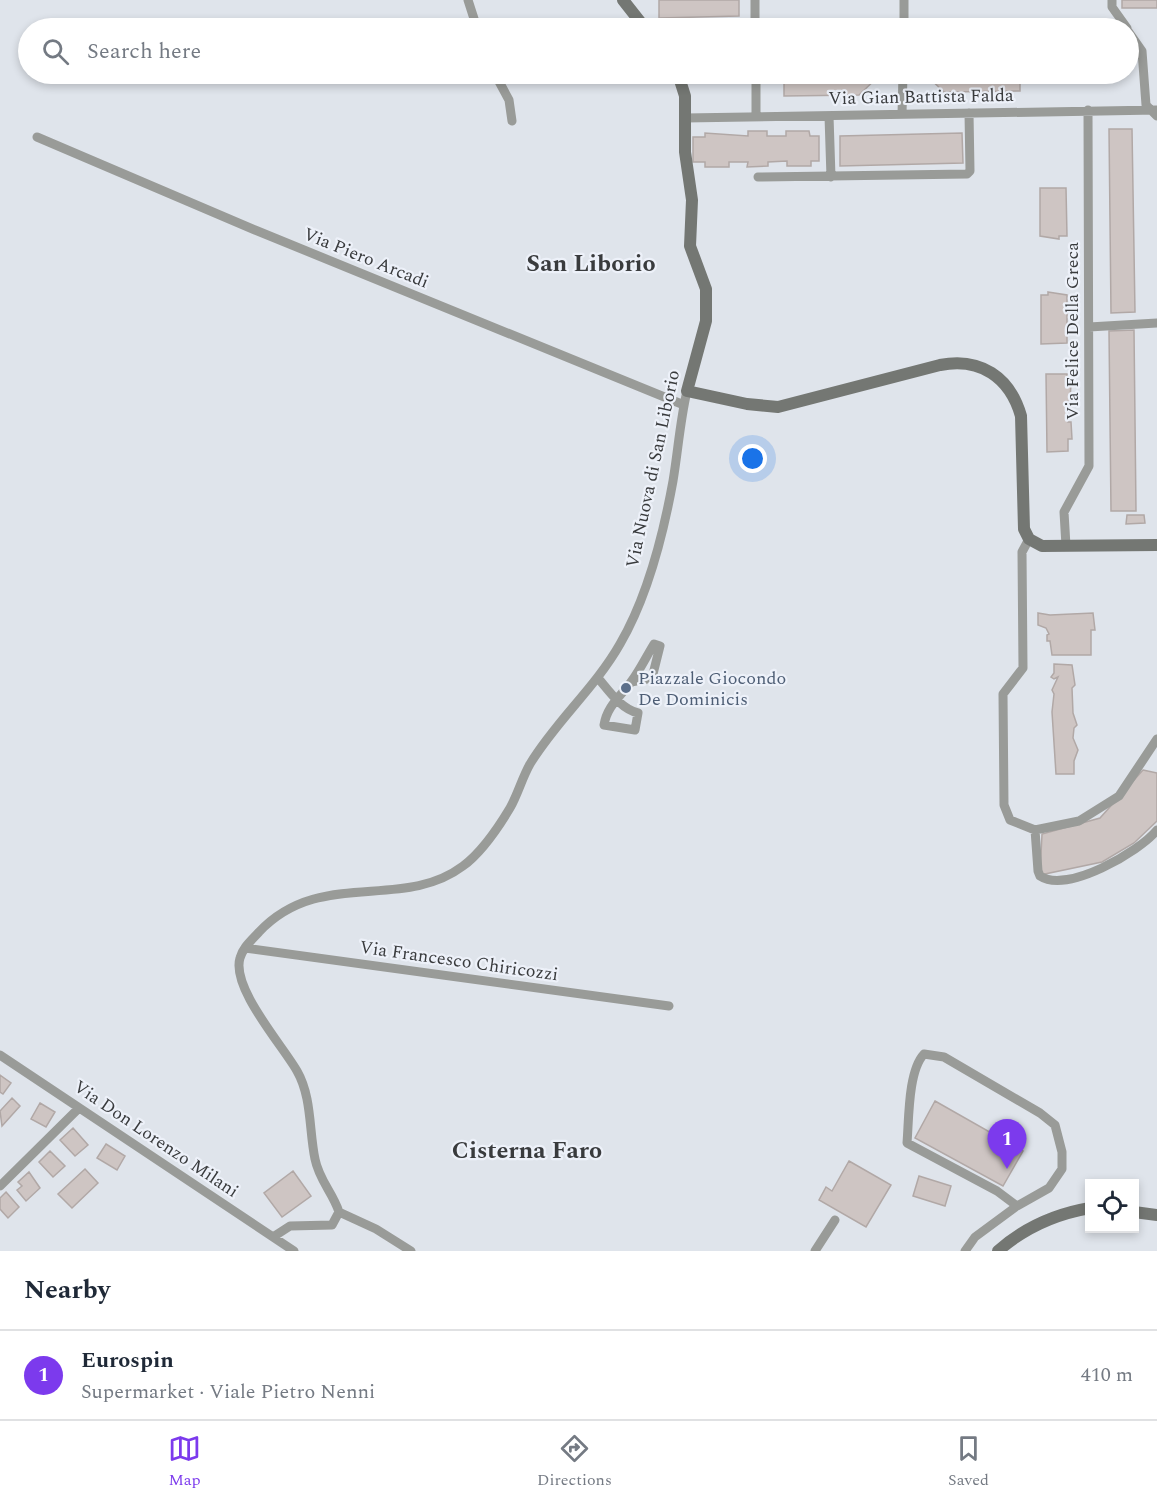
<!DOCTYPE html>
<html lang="en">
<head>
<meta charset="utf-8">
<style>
  :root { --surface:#fff; --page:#f2f2f3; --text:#1f2937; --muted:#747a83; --line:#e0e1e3; --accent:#7c3aed }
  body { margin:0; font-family:Spectral,serif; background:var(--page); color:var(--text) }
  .controls { position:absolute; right:18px; bottom:18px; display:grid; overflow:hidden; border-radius:0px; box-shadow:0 3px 9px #0003 }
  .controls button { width:54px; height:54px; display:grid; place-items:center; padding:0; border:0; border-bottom:2px solid var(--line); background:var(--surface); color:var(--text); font:30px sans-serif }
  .you { position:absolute; left:753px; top:459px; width:21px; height:21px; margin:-15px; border:4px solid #fff; border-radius:50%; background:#1a73e8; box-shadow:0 0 0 9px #1a73e833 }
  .badge { display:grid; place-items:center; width:39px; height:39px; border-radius:50%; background:var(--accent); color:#fff; font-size:20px; font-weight:700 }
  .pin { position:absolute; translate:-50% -50px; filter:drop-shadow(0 2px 3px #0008) }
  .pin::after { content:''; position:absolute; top:32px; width:21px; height:18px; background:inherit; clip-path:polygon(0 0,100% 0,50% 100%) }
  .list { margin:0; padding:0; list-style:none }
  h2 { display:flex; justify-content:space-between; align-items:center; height:78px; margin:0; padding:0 24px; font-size:26px }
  h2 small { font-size:20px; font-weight:400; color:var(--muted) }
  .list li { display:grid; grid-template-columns:39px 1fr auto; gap:18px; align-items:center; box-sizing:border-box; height:90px; padding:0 24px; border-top:2px solid var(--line) }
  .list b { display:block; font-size:22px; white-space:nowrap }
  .list p { margin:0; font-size:20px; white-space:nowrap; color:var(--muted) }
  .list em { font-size:20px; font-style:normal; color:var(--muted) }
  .icon { flex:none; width:33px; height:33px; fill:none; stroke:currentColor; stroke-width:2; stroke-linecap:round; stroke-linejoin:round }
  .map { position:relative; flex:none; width:1157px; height:1251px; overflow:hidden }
  .search { position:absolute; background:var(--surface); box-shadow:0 3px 9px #0003; left:18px; right:18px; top:18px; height:66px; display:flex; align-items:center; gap:15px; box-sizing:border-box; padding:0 21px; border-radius:33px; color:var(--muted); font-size:22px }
  .sheet { height:168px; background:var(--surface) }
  nav { display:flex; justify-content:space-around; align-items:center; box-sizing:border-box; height:84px; border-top:2px solid var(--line); background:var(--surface); font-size:16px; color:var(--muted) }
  nav a { display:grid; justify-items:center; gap:3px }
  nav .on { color:var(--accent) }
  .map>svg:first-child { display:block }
  .building { fill:#cec5c3; stroke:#b1a8a6; stroke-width:1.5 }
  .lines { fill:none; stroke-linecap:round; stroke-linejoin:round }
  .street { stroke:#999b98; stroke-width:9 }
  .secondary { stroke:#747773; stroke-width:12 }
  .service-dot { fill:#5c6f8a; stroke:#edf1f9; stroke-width:2 }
  .labels { text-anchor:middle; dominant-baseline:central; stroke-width:4.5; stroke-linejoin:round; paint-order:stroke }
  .street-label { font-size:18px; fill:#393b3d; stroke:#edf1f9 }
  .service-label { font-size:18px; fill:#4e5e75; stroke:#edf1f9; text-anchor:start }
  .district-label { font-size:24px; font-weight:bold; fill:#393b3d; stroke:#edf1f9 }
</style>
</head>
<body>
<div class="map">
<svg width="1157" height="1251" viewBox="0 0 1157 1251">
  <rect width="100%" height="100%" fill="#dfe4eb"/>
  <path class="building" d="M659 0H739V16L659 18Z
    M1122 0H1157V8H1122Z
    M784 74H881L859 95 784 96Z
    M925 74H1020V91L944 92Z
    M1109 129H1132L1135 312 1111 313Z
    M748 131H767V136H786V131H809L810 136H819V161H811V166H787V161L768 162V166L747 167 748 162H729V167H705V162H693V137H705V133L748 136Z
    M962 133 963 163 840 166V136Z
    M1040 188H1066L1067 236H1059V239L1040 236Z
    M1048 292 1067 295V343L1041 344V295H1048Z
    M1134 330 1136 511H1111L1109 331Z
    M1046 374H1067V386L1071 385 1068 422H1071L1072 439H1068V451L1047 452Z
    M1127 515H1144L1145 523 1126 524Z
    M1038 613 1050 615 1093 613 1095 630H1091V655H1052L1050 641H1047V635L1049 634 1046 628 1038 625Z
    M1054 664 1072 665 1075 685 1072 688 1073 713 1077 725 1074 728 1073 738 1078 750 1074 761V774H1056L1052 712 1054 694 1052 690 1058 677 1054 679 1051 677 1054 673Z
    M1143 770 1157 773V821L1134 843 1102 862 1040 875 1042 834 1100 818Z
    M0 1075 11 1083 3 1094 0 1092Z
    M12 1098 20 1106 2 1126 0 1111Z
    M935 1101 1023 1151 1003 1186 915 1138Z
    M40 1103 55 1112 46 1127 31 1119Z
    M73 1128 88 1145 75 1156 60 1140Z
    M106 1144 125 1156 117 1170 97 1158Z
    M50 1151 65 1166 53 1177 39 1162Z
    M849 1161 891 1185 866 1227 819 1200 826 1187 832 1191Z
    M85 1169 98 1183 72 1208 58 1194Z
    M293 1171 311 1196 282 1217 264 1193Z
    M29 1172 40 1188 26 1201 17 1190 22 1186 18 1182Z
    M919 1176 951 1186 945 1206 913 1196Z
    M6 1192 19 1207 8 1218 0 1209V1198Z"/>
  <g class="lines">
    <path class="street" d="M468 0 477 28
      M755 0V28
      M904 0V28
      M1112 0V7L1127 28
      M1128 31 1142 51 1146 105 1157 116
      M495 74 509 100 512 121
      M756 74V117
      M902 114 903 74
      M829 116 831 177
      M685 118 1157 110
      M37 137 255 230 684 405
      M758 177 967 174 970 171 969 113
      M1089 327 1157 323
      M1029 539 1022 552 1023 668 1003 694 1004 805 1010 820 1035 830 1079 821 1119 796 1157 739
      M1066 546 1064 512 1089 466 1088 110
      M598 678C609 691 621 709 638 713L635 730 604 725C607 706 620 697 631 682 640 670 646 657 654 644L660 646 652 678 631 682
      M1035 830 1038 871 1040 876C1067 894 1139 852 1157 830
      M245 948 669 1006
      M0 1055 294 1251
      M0 1186 79 1108
      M339 1212 376 1229 411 1251
      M273 1237 290 1226 332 1225 339 1212C333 1193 319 1180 315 1159 309 1131 312 1097 297 1071 283 1046 231 988 240 958 243 947 252 940 259 932 320 867 402 912 463 866 482 852 498 828 510 808 518 794 522 778 530 764 556 721 595 688 620 644 648 596 663 536 673 481 678 451 680 421 687 391
      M815 1251 835 1220
      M965 1251 975 1237 1017 1206 1049 1188 1062 1169V1152L1055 1125 1040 1113 944 1057 924 1054C908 1071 909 1119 907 1143L997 1191 1017 1206"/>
    <path class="secondary" d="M623 0 645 28
      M678 74 685 96V152L692 200 690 246 706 289V321L687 391 747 404 778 407 940 365C980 357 1010 377 1021 416L1024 529 1029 539 1042 546 1157 545
      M1134 1212 1157 1215
      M998 1251C1024 1228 1055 1214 1090 1208"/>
  </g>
  <circle class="service-dot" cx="626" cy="688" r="6"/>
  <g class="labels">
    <g class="street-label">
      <text transform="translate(921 97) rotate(-1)">Via Gian Battista Falda</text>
      <text transform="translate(366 258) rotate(22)">Via Piero Arcadi</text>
      <text transform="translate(1072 331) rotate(-90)">Via Felice Della Greca</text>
      <text transform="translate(653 469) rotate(-78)">Via Nuova di San Liborio</text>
      <text transform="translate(459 961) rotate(8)">Via Francesco Chiricozzi</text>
      <text transform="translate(156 1139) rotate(34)">Via Don Lorenzo Milani</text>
    </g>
    <g class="service-label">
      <text x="638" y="678">Piazzale Giocondo<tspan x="638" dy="21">De Dominicis</tspan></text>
    </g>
    <g class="district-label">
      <text x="591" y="264">San Liborio</text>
      <text x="527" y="1151">Cisterna Faro</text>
    </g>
  </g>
</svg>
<div class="controls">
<button><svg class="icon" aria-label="locate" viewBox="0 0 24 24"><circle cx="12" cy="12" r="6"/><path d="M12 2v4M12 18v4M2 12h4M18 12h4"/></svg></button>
</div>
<div class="you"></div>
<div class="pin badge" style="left:1007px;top:1169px">1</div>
<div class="search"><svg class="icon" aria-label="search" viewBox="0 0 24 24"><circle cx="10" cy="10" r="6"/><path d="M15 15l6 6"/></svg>Search here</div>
</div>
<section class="sheet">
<h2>Nearby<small></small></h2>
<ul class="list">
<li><span class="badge">1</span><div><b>Eurospin</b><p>Supermarket · Viale Pietro Nenni</p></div><em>410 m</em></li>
</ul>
</section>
<nav>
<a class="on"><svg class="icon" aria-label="map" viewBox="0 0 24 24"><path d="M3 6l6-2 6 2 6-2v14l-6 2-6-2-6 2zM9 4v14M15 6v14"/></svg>Map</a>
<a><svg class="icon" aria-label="directions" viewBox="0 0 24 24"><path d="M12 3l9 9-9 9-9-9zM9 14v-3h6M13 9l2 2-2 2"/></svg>Directions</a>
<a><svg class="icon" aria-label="saved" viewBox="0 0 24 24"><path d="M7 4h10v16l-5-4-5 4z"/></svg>Saved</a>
</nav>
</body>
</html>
